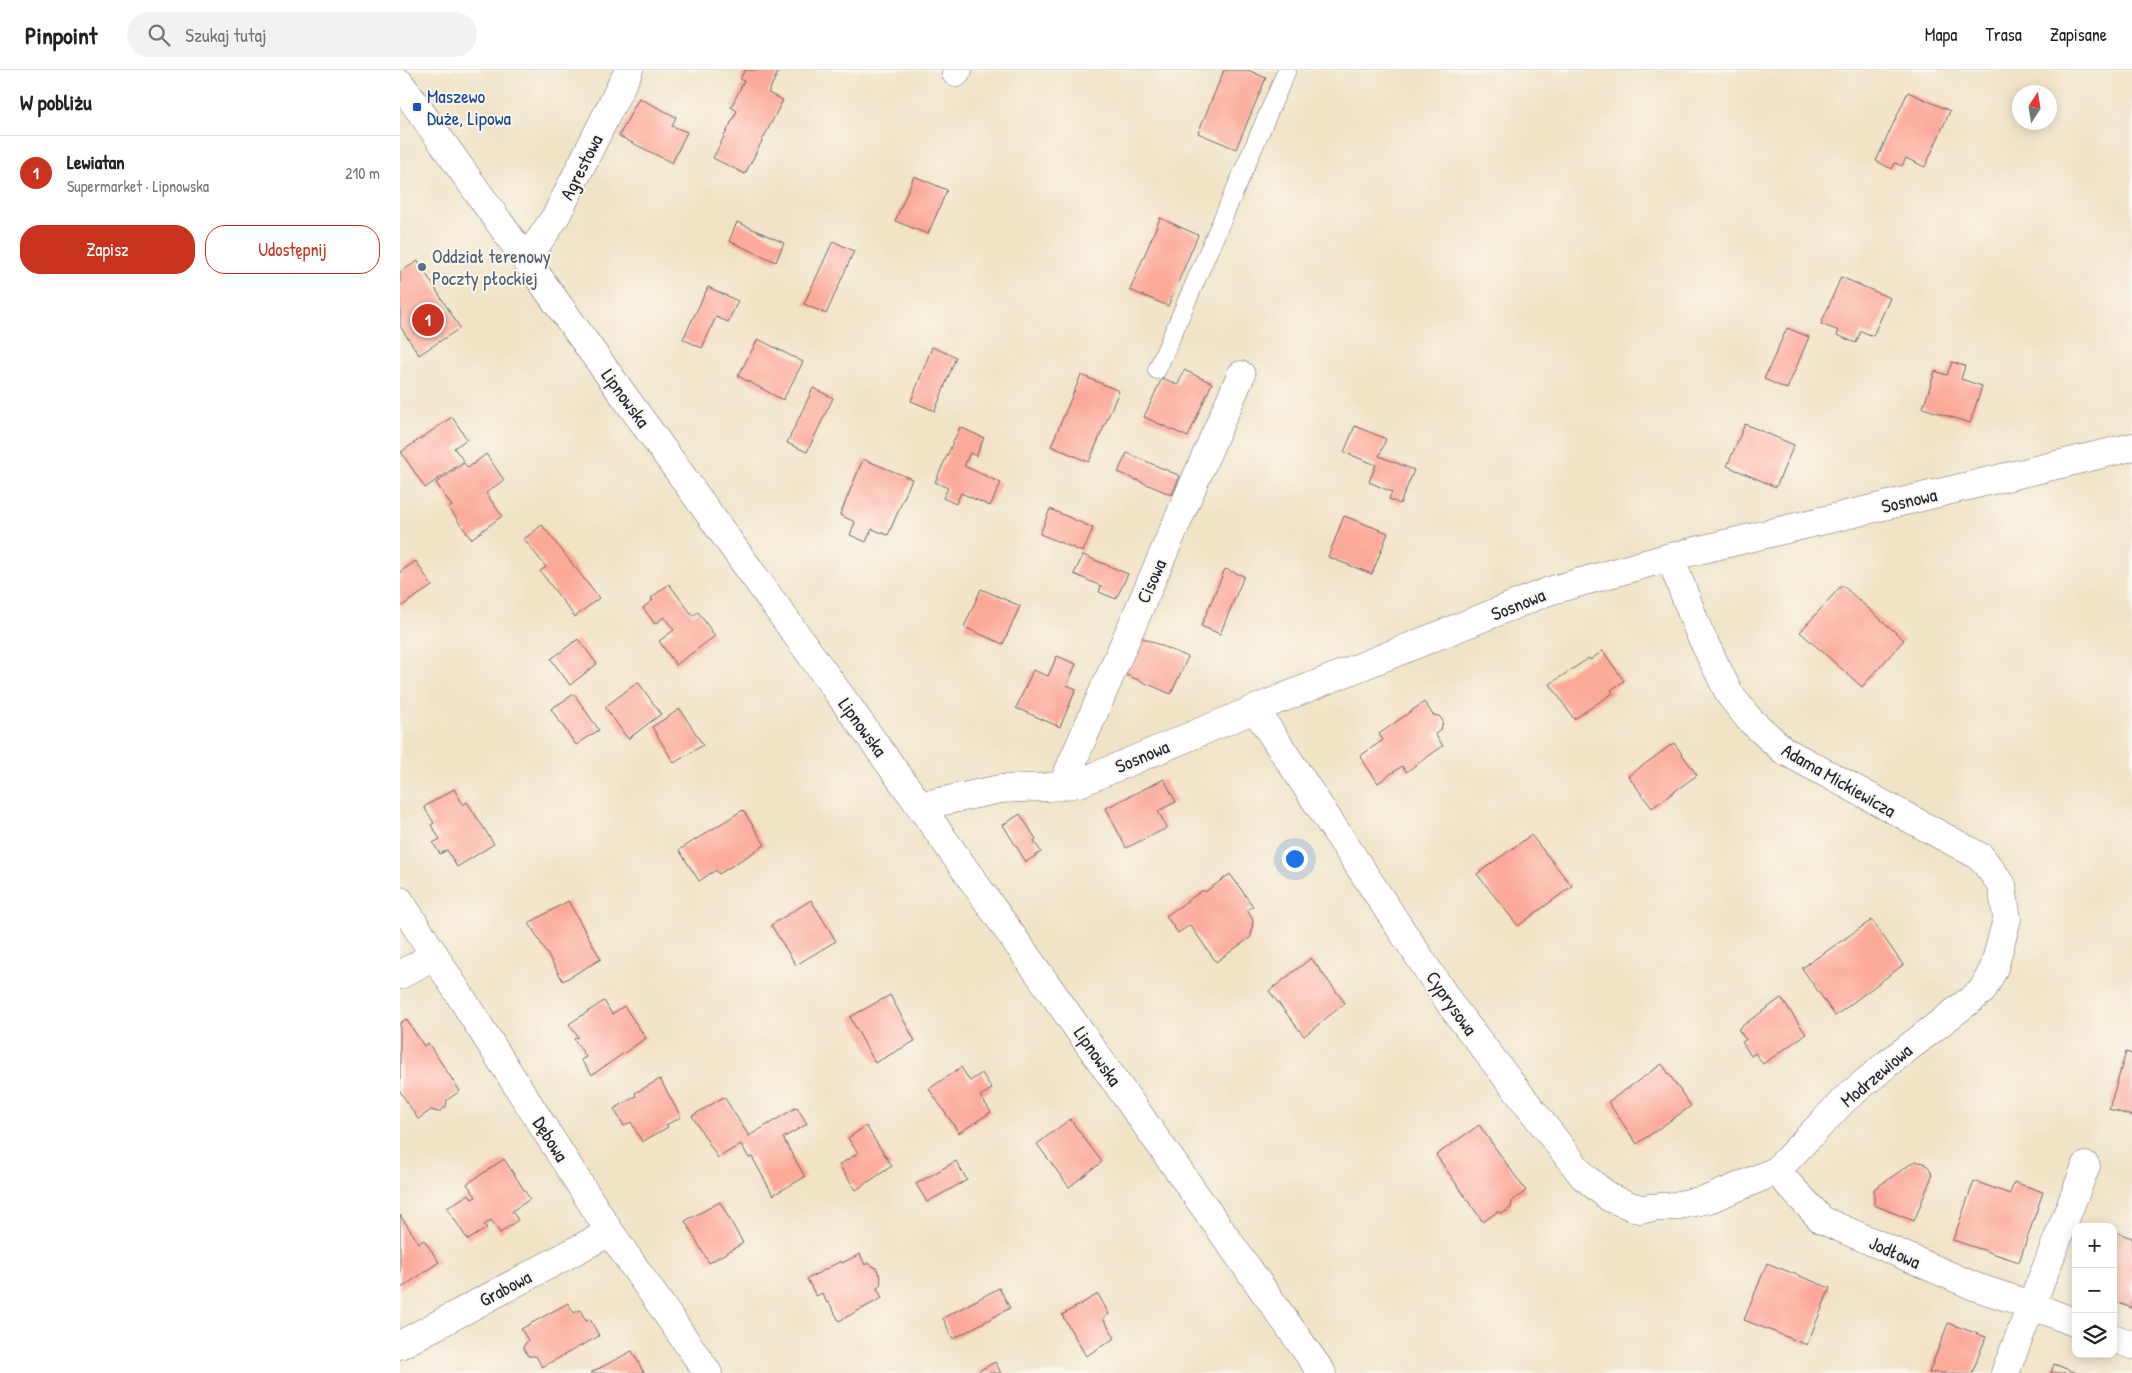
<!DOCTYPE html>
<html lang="pl">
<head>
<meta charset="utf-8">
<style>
  :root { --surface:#fff; --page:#f2f2f2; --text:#222; --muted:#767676; --line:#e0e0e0; --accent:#c8321e }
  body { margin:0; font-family:"Patrick Hand",sans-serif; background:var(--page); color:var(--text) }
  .controls { position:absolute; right:15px; bottom:15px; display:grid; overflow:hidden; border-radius:10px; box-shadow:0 2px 12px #0003 }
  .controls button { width:45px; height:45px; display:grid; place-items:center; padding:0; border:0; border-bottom:1px solid var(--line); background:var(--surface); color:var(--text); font:25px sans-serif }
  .compass { position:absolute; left:1612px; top:15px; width:45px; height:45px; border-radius:50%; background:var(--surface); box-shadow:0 2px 12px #0003; rotate:12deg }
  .you { position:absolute; left:894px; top:788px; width:18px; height:18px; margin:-12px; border:4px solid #fff; border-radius:50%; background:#1a73e8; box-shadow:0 0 0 8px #1a73e833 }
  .badge { display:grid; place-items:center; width:32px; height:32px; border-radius:50%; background:var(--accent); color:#fff; font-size:16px; font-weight:700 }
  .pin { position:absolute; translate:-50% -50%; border:2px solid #fff; box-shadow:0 1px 5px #0006 }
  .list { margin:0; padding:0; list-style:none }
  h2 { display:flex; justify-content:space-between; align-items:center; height:65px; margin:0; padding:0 20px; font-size:21px }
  h2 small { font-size:16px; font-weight:400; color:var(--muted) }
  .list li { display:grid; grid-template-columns:32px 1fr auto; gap:15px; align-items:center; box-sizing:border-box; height:75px; padding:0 20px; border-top:1px solid var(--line) }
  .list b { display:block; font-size:19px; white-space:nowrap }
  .list p { margin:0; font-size:16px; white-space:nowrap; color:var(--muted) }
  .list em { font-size:16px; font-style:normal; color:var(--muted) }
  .actions { display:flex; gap:10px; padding:15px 20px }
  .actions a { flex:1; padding:11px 0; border:1px solid var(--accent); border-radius:20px; text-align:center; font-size:18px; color:var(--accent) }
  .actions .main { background:var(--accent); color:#fff }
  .icon { flex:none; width:28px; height:28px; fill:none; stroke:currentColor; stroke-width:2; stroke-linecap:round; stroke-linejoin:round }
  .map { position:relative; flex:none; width:1732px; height:1303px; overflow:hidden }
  header { display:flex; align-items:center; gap:30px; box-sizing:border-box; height:70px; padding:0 25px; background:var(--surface); border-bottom:1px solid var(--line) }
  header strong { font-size:24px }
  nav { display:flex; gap:28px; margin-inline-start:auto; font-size:18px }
  .search { width:350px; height:45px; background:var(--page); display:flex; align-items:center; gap:12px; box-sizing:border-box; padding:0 18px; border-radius:28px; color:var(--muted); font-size:19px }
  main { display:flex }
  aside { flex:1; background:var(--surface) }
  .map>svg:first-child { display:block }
  .building { fill:#fca999 }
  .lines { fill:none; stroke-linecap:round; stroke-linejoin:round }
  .lane-casing { stroke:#6a666c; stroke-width:19 }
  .street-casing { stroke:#6a666c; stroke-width:29 }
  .secondary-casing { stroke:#6a666c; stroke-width:29 }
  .lane { stroke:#fff; stroke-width:18 }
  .street { stroke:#fff; stroke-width:28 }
  .secondary { stroke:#fff; stroke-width:28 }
  .transit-dot { fill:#1a4fb4; stroke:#fbf7ec; stroke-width:2 }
  .service-dot { fill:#5c6f8a; stroke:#fbf7ec; stroke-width:2 }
  .labels { text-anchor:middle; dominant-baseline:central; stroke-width:4; stroke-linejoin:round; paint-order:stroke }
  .transit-label { font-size:19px; fill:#164399; stroke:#fbf7ec; text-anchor:start }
  .street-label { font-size:19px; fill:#22223b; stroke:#fbf7ec }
  .service-label { font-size:19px; fill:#4e5e75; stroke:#fbf7ec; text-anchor:start }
</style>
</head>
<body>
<header>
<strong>Pinpoint</strong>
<div class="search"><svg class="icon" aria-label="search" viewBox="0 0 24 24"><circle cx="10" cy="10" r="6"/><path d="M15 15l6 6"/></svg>Szukaj tutaj</div>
<nav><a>Mapa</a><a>Trasa</a><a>Zapisane</a></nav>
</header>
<main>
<aside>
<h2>W pobliżu<small></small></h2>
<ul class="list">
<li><span class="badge">1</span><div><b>Lewiatan</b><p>Supermarket · Lipnowska</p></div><em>210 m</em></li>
</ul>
<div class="actions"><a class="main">Zapisz</a><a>Udostępnij</a></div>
</aside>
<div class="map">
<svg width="1732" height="1303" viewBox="0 0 1732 1303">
  <rect width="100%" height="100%" fill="#fbf7ec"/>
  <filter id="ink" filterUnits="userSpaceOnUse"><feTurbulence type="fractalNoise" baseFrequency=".02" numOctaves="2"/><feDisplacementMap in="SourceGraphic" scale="10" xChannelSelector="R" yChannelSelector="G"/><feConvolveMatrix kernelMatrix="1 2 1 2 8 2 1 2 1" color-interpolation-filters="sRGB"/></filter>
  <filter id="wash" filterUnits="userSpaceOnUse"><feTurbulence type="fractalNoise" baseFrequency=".0096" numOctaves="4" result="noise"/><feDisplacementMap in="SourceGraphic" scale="20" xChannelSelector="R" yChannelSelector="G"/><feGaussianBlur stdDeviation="1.12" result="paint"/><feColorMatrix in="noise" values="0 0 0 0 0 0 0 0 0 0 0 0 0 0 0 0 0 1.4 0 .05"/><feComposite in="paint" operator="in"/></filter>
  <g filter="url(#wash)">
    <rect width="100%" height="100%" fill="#f1e3c6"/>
    <g id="blocks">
      <path class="building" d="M345 0H379L368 23 383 30 345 104 313 88 337 41 331 37 344 11 340 9Z
        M824 0H848L866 8 836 79 798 63Z
        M1508 22 1550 41 1525 97 1506 88 1502 96 1495 93 1492 99 1476 91Z
        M239 28 276 47 272 56 287 62 272 93 219 66Z
        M514 106 547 120 528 164 495 151Z
        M760 148 798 165 768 236 730 220Z
        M337 152 384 173 376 192 329 171Z
        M433 171 454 181 426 244 404 234Z
        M18 191 60 258 19 285 0 256V202Z
        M1441 207 1490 228 1473 266 1461 261 1456 273 1437 265 1439 261 1421 254Z
        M308 217 338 231 328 252 316 247 302 278 283 269Z
        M1387 258 1409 267 1387 319 1364 309Z
        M358 269 403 292 383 330 338 306Z
        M532 277 556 287 535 341 511 331Z
        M1552 292 1565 296 1561 309 1582 316 1570 353 1523 338 1535 301 1547 305Z
        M784 300 812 313 788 367 744 347 762 308 778 315Z
        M681 305 719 321 689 392 651 376Z
        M413 318 433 328 407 382 387 373Z
        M52 347 67 369 54 378 64 391 25 418 1 382Z
        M1345 354 1394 375 1376 417 1327 396Z
        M955 356 986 369 979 386 1014 400 1000 434 989 429 992 422 969 412 976 395 944 382Z
        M560 357 584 368 576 386 570 383 564 396 601 413 590 436 561 423 556 434 543 428 548 418 535 412Z
        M727 383 780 406 772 425 718 402Z
        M86 384 104 410 86 423 102 446 71 469 49 438 52 436 36 413 64 393 68 398Z
        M463 389 512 409 488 465 472 459 466 472 450 465 455 452 440 445Z
        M650 439 693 458 683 482 640 464Z
        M944 446 988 463 972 504 928 487Z
        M142 455 199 528 175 547 140 501 146 497 124 469Z
        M683 485 728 504 716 529 699 522 701 516 674 504Z
        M16 491 32 516 0 537V502Z
        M825 499 844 506 820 564 801 556Z
        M269 514 293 546 298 542 315 566 276 595 259 571 274 560 264 547 255 554 243 538 253 530 251 528Z
        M1442 515 1504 570 1462 617 1400 562Z
        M581 519 620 536 603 574 564 557Z
        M738 566 788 587 771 624 722 603Z
        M178 569 197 594 170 615 151 589Z
        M1203 581 1224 611 1211 620 1213 623 1174 649 1150 614 1189 588 1190 590Z
        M657 586 676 594 667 615 676 619 660 657 616 638 633 600 648 606Z
        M238 612 261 644 228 669 205 637Z
        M174 624 199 660 176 675 151 639Z
        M1024 632 1033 645 1039 646 1043 651 1041 660 1035 664 1043 676 1006 702 1002 696 978 713 960 686 983 670 979 664Z
        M280 639 303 675 274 693 252 657Z
        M1274 673 1297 705 1252 738 1228 706Z
        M764 709 776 732 758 741 767 758 726 778 706 738Z
        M54 719 63 735 67 732 94 774 57 797 47 780 40 784 33 773 40 769 31 755 34 753 24 737Z
        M343 740 365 775 319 804 316 800 299 811 279 780Z
        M620 744 636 769 634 771 641 782 626 792 603 755Z
        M1131 765 1172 816 1118 856 1077 804Z
        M830 804 853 836 847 840 853 850 851 867 816 892 790 855 778 863 766 846 803 820 805 822Z
        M411 830 436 871 396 895 371 855Z
        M168 831 201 889 163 911 129 853Z
        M1472 850 1503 895 1435 946 1402 898Z
        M911 888 945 933 904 966 869 921Z
        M490 925 515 971 475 993 450 947Z
        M1381 928 1406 964 1363 994 1355 983 1351 986 1342 972 1346 970 1338 959Z
        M204 931 212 944 224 936 246 968 192 1005 181 990 186 987 174 969 178 967 169 954Z
        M6 949 24 976 28 973 60 1021 47 1030 46 1037 38 1042 31 1040 18 1049 0 1021V953Z
        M1726 982 1732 984V1046L1709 1039Z
        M1262 994 1291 1036 1237 1074 1208 1032Z
        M561 997 570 1011 582 1003 592 1019 580 1026 591 1042 559 1063 529 1019Z
        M260 1009 281 1047 266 1055 268 1057 242 1072 231 1052 224 1056 214 1039 236 1026 235 1023Z
        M324 1027 349 1066 397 1037 407 1054 383 1068 405 1107 373 1125 352 1087 349 1088 341 1074 318 1088 292 1046Z
        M670 1049 702 1092 669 1117 637 1074Z
        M1079 1055 1126 1121 1112 1131 1111 1138 1103 1143 1097 1142 1083 1152 1036 1085Z
        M466 1056 492 1096 456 1120 439 1095 458 1083 448 1068Z
        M104 1089 130 1129 112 1141 118 1150 100 1163 91 1150 84 1155 87 1158 68 1170 47 1138 69 1124 72 1129 76 1127 67 1114Z
        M556 1091 567 1110 527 1132 516 1114Z
        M1515 1091 1524 1093 1530 1099 1532 1106 1514 1151 1474 1135V1119Z
        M1574 1111 1610 1124 1614 1112 1643 1122 1619 1192 1553 1170Z
        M320 1132 343 1173 309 1193 285 1151Z
        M0 1145 19 1173 24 1170 39 1192 0 1219Z
        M1713 1161 1732 1168V1238L1713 1231Z
        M460 1184 465 1195 468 1193 476 1198 481 1207 480 1216 477 1218 482 1228 439 1251 429 1232 427 1233 422 1223 416 1226 407 1209 441 1191 442 1193Z
        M1367 1193 1430 1218 1407 1275 1344 1250Z
        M599 1218 610 1238 553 1269 543 1248Z
        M698 1224 709 1244 703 1248 715 1268 686 1286 662 1245Z
        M168 1233 174 1243 180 1240 186 1251 190 1249 199 1266 142 1297 136 1286H128L123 1277 128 1270 121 1259Z
        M1548 1253 1586 1267 1572 1303H1529Z
        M232 1281 244 1303H190Z
        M595 1292 601 1303H575Z
        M1654 1294 1677 1303H1651Z"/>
    </g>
  </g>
  <g filter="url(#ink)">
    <use href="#blocks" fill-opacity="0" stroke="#6a666c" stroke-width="1"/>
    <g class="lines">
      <defs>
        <path id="lane" d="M757 300 887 0"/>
        <path id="street" d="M556 3 558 0
          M126 190 156 146 229 0
          M855 639 1053 938 1183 1106 1210 1128 1239 1139 1274 1136 1309 1129 1376 1101 1444 1030 1487 994 1582 921 1594 898 1607 849 1602 815 1581 787 1383 680 1349 649 1330 625 1299 562 1270 487
          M662 716 841 305
          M520 736 600 719 649 717 679 713 855 639 1149 521 1270 487 1732 377
          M0 831 210 1162 308 1303
          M0 905 35 885
          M1376 1101 1422 1150 1576 1217 1631 1235 1676 1253
          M1713 1268 1732 1275
          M0 1275 210 1162
          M1605 1303 1686 1096"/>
        <path id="secondary" d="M0 13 126 190 520 736 922 1303"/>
      </defs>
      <use href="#lane" class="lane-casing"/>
      <use href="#street" class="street-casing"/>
      <use href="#secondary" class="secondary-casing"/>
      <use href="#lane" class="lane"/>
      <use href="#street" class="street"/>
      <use href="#secondary" class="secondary"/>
    </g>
  </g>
  <rect class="transit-dot" x="12" y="32" width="10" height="10" rx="2.5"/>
  <circle class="service-dot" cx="22" cy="197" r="5"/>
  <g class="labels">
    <g class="transit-label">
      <text x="27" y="26">Maszewo<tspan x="27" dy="22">Duże, Lipowa</tspan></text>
    </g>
    <g class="street-label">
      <text transform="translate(181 97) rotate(-63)">Agrestowa</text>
      <text transform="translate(226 328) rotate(54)">Lipnowska</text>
      <text transform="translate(1509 430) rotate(-13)">Sosnowa</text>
      <text transform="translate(751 511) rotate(-66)">Cisowa</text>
      <text transform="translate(1118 534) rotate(-22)">Sosnowa</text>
      <text transform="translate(463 657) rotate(54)">Lipnowska</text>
      <text transform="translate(742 686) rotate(-23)">Sosnowa</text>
      <text transform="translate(1439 710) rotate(30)">Adama Mickiewicza</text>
      <text transform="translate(1052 933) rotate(55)">Cyprysowa</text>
      <text transform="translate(698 986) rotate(55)">Lipnowska</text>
      <text transform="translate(1476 1005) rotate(-40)">Modrzewiowa</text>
      <text transform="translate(151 1069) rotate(58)">Dębowa</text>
      <text transform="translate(1495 1182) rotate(24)">Jodłowa</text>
      <text transform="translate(105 1218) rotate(-28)">Grabowa</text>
    </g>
    <g class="service-label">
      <text x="32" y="186">Oddział terenowy<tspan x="32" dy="22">Poczty płockiej</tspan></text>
    </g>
  </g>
</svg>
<div class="controls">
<button>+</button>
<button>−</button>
<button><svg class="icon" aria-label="layers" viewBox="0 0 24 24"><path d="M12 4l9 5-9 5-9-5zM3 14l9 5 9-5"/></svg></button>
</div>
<svg class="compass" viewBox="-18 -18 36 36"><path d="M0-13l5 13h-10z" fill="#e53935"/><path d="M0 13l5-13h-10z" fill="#767676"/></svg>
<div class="you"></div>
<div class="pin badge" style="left:28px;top:250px">1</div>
</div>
</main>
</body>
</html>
